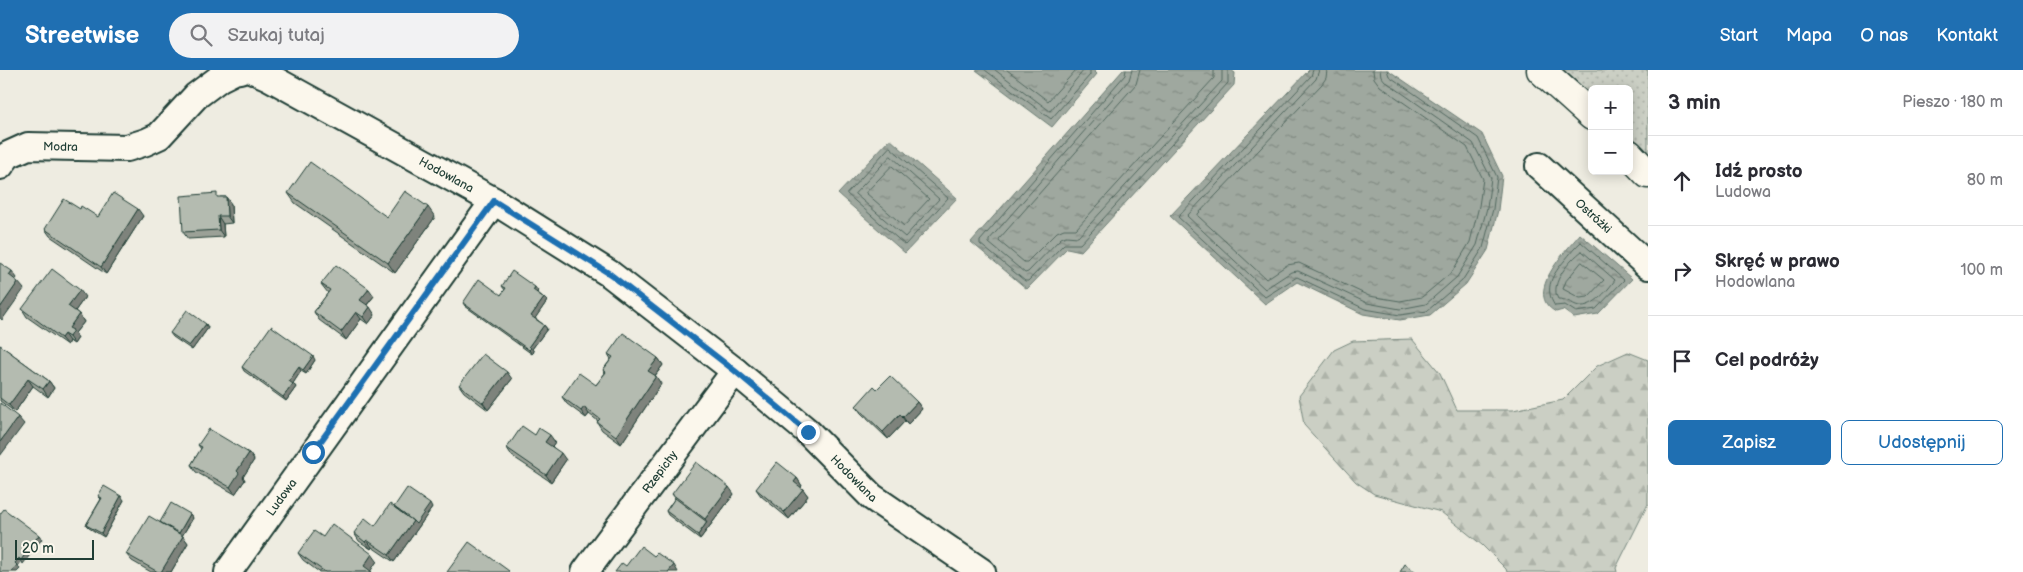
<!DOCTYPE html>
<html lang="pl">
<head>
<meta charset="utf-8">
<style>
  :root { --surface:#fff; --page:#f2f2f3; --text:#2b2b33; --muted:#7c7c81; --line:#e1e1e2; --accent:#1f6fb2 }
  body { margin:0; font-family:"Balsamiq Sans",sans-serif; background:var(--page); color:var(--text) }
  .controls { position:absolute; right:15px; top:15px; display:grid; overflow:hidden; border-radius:8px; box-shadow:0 2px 12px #0003 }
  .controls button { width:45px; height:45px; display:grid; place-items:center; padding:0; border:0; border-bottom:1px solid var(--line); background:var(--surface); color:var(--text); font:25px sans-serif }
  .scale { position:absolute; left:15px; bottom:12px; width:79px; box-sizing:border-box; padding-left:5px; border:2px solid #1f3d34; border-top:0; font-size:14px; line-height:18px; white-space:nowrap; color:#1f3d34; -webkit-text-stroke:4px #fbf7ec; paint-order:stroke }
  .stop { position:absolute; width:15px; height:15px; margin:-11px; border:4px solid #1f6fb2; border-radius:50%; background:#fff }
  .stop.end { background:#1f6fb2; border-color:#fff; box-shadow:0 1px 5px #0008 }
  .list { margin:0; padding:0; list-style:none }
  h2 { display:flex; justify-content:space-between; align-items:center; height:65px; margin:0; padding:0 20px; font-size:21px }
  h2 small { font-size:16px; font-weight:400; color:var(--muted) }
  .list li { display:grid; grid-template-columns:32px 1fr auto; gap:15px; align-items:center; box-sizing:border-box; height:90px; padding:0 20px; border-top:1px solid var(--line) }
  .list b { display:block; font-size:19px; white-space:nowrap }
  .list p { margin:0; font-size:16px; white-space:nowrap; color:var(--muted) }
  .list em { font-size:16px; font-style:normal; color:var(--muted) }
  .actions { display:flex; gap:10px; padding:15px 20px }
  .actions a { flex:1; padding:11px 0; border:1px solid var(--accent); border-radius:8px; text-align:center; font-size:18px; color:var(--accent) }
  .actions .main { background:var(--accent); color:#fff }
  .icon { flex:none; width:28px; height:28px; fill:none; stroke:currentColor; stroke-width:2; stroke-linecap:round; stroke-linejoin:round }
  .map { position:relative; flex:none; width:1648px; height:502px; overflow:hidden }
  header { display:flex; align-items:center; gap:30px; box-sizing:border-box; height:70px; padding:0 25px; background:var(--accent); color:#fff }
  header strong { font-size:24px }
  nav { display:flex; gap:28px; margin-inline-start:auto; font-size:18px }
  .search { width:350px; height:45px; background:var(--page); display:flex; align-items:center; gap:12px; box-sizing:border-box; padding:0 18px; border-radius:28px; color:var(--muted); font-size:19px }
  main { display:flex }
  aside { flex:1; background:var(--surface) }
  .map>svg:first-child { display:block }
  .grass { fill:url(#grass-dots); stroke:#75867c }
  .forest { fill:url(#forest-firs); stroke:#75867c }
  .water { fill:url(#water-ripples); stroke:#6c7d74 }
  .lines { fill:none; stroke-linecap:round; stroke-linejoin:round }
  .shore { stroke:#52685f; stroke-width:1 }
  .minor-casing { stroke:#1f3d34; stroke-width:30 }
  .motorway-casing { stroke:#1f3d34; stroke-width:31 }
  .minor { stroke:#fbf7ec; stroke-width:26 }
  .motorway { stroke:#fbf7ec; stroke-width:28 }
  .wall { fill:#9ba197; stroke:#1f3d34 }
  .shaded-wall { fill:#7e837b; stroke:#1f3d34 }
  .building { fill:#b4bbb0; stroke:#1f3d34 }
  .route { stroke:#1f6fb2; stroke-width:6 }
  .labels { text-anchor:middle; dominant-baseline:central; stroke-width:4; stroke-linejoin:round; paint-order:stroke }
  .street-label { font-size:12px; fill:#1f3d34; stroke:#fbf7ec }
</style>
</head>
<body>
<header>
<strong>Streetwise</strong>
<div class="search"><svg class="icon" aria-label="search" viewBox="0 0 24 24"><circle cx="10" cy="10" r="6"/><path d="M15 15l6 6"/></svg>Szukaj tutaj</div>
<nav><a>Start</a><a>Mapa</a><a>O nas</a><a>Kontakt</a></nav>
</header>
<main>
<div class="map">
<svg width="1648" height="502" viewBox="0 0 1648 502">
  <defs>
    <pattern id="grass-dots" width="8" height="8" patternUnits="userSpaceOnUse" patternTransform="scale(1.25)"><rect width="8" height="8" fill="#cbcfc4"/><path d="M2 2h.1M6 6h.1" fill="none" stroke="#aeb3a9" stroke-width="1.8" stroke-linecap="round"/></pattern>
    <pattern id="forest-firs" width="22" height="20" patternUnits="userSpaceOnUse" patternTransform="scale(1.25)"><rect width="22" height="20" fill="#cbcfc4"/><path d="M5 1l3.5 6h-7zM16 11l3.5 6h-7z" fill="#aeb3a9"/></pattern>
    <pattern id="water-ripples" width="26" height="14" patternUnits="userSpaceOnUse" patternTransform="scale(1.25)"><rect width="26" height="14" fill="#9fa89f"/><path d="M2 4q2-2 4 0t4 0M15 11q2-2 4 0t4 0" fill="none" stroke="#818a82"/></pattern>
  </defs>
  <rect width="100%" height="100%" fill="#eeece1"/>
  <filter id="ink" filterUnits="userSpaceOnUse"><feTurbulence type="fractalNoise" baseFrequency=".02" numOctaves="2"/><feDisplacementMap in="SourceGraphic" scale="10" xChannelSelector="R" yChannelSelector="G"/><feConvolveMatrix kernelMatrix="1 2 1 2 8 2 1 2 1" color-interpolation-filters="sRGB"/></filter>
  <g filter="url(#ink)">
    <path class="grass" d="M1564 0H1648V83L1629 63V19H1592V25Z"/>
    <path class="forest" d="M1412 269 1440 303 1457 340H1513L1563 330 1597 296 1628 282 1648 290V434L1616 498 1617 502H1507L1506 499 1482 475 1441 442 1374 424 1356 412 1304 355 1299 326 1334 280 1353 271Z"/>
    <path class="water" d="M976 0H1093L1097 4 1052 57Z
      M1123 0H1231L1235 3 1234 15 1081 181 1067 178 1027 219 971 172Z
      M1309 0H1388L1482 64 1502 106 1498 140 1488 180 1466 214 1430 245 1400 250 1363 244 1297 212 1265 234 1170 146Z
      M890 69 957 128 905 183 838 124Z
      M1580 164 1632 209 1598 244 1574 248 1563 240 1556 242C1522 224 1567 180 1580 164Z"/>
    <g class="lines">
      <path class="shore" d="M985 0 1051 49 1090 5V0
        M995 0 1050 41 1084 0
        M1007 0 1048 31 1076 0
        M1126 0 1125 5 980 171V174L1025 211H1028L1064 174H1080L1228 13V0
        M1132 0 1129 10 989 170V173L1025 203 1028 202 1061 168 1066 166 1078 167 1222 11V0
        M1140 0 1136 14 999 169 1000 172 1024 192H1027L1057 162 1064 159H1076L1214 8V0
        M1313 0 1311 6 1178 147 1265 227 1297 207 1365 239 1400 245 1427 241 1462 211 1483 178 1493 139 1497 107 1478 68 1389 6 1387 0
        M1319 0 1316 9 1187 146 1265 219 1291 202 1298 201 1367 233 1400 239 1426 234 1457 207 1477 175 1487 138 1491 108 1473 73 1385 11 1381 6 1380 0
        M1327 0 1326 8 1322 14 1198 144V146L1266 209 1287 195 1299 193 1369 226 1400 231 1422 227 1452 202 1470 172 1479 136 1483 109 1467 77 1380 16 1374 8 1373 0
        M890 77 948 128 905 175 847 124Z
        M891 86 939 129 905 167 855 124Z
        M892 96 929 129 904 156 866 123Z
        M1581 172 1624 210 1596 239 1576 242 1565 235 1555 236C1543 218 1553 204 1565 190 1570 184 1575 177 1581 172Z
        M1582 181 1615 210C1608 220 1591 241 1576 235 1569 232 1566 229 1558 229 1549 213 1570 190 1582 181Z
        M1582 192 1604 210 1588 227 1580 228 1563 219 1566 211Z"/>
      <defs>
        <g id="minor">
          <path id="s1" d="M253 0 269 7 494 131 610 204 735 301 808 362 872 427 982 502"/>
          <path id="s2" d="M0 96 8 85 28 76 127 78 146 72 159 66 196 26 220 8 234 1 240 0"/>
          <path id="s3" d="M1539 96 1648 196"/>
          <path id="s4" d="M228 502 494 131"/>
          <path id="s5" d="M585 502 735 301"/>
        </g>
        <path id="motorway" d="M1541 0 1592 46
          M1629 84 1648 104"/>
      </defs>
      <use href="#minor" class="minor-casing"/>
      <use href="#motorway" class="motorway-casing"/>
      <use href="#minor" class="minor"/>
      <use href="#motorway" class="motorway"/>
    </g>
    <path class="wall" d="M288 123 387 147H435L395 203 295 133Z
      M220 127H226L231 134 232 153 223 154 224 167 188 169 183 162Z
      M80 139 98 147 143 146 106 204 50 166 45 159Z
      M321 214 374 226 367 235 375 245 368 254 361 249 346 270 319 250 314 242 328 223Z
      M502 216 538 221 537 222 544 228 547 231 535 248 544 255 547 259 532 279 534 282 532 284 465 236 463 233 501 225 505 220Z
      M85 227 75 241 79 244 84 252 75 263 78 268 74 274 69 271 67 275 27 247 22 239Z
      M206 254 208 258 192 280 173 267 170 263Z
      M0 275 49 311 54 318 48 327 33 316 15 342 0 331Z
      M608 284 658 288 663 295 655 306 661 314 621 374 602 360 597 352 598 351 589 344 586 348 567 334 562 327 596 315 605 303 603 300 611 289Z
      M315 290 306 304 301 301 293 313 296 317 286 331 244 301 242 297Z
      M512 309 488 340 464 322 459 315Z
      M877 319 917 332 922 339 908 354 905 351 888 369 861 343 856 336Z
      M535 365 555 372 552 376 566 390 551 412 512 386 507 378Z
      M198 375 249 383 254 390 243 407 245 410 235 424 196 402 191 395 201 379Z
      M797 408 802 416 801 417 808 426 789 449 761 426 756 419Z
      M672 424H734L700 469 668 445 666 441 675 428Z
      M98 426 124 430 104 467 89 458 86 455 101 429Z
      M394 437 432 438 394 492 372 477 371 479 359 471 354 463 375 456Z
      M190 444 193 448 182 466 188 473 171 502H151L132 491 126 484 160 452Z
      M323 467 377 491 370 501 372 502H319L303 490 298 483Z"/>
    <path class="shaded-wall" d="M226 127 231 134 232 153 227 146Z
      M428 137 435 147 395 203 388 193Z
      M138 139 143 146 106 204 101 197Z
      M218 146 223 154 224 167 219 160Z
      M12 201 17 208 14 212 9 205Z
      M18 212 24 219 2 250 0 248V238Z
      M535 217 538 221 536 224 533 220Z
      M369 219 374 226 365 237 360 230Z
      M80 220 85 227 73 244 68 236Z
      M544 228 547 231 534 250 531 246Z
      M370 237 375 245 368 254 363 247Z
      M356 242 361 249 346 270 341 262Z
      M79 244 84 252 75 263 78 268 74 274 69 267V258Z
      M206 254 208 258 192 280 189 276Z
      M544 255 547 259 532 279 534 282 532 284 529 280V276Z
      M64 264 69 271 67 275 61 268Z
      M313 286 315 290 306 304 303 300Z
      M658 288 663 295 653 308 648 301Z
      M299 297 301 301 292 315 289 311Z
      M507 302 512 309 488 340 483 333Z
      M656 306 661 314 621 374 616 366Z
      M28 309 33 316 15 342 9 335Z
      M49 311 54 318 48 327 43 319Z
      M293 314 296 317 286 331 283 327Z
      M917 332 922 339 908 354 903 347Z
      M584 337 589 344 586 348 581 341Z
      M900 344 905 351 888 369 883 362Z
      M18 347 24 354 0 386V372Z
      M550 365 555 372 550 379 545 372Z
      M249 383 254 390 243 407 245 410 235 424 230 417 237 401Z
      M561 383 566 390 551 412 546 405Z
      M797 408 802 416 799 419 794 412Z
      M729 417 734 424 700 469 698 465 707 452 705 449Z
      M803 419 808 426 789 449 784 442Z
      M121 426 124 430 104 467 101 463Z
      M430 434 432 438 394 492 389 485 413 451Z
      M190 444 193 448 180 469 178 465Z
      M39 465 42 469 23 494 21 490Z
      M183 466 188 473 171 502H161Z
      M367 470 372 477 371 479 365 472Z
      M372 484 377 491 370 502 364 496Z
      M19 488 21 492 18 496 20 499 17 502H12L15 493Z
      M674 495 678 502H668Z"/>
    <path class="building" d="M310 92 387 147 405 121 428 137 388 193 288 123Z
      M113 123 138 139 101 197 45 159 64 129 80 139 81 136 98 147Z
      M217 123V127H226L227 146H218L219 160 183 162 181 126Z
      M0 193 12 201 9 205 18 212 0 238Z
      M336 195 369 219 360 230 370 237 363 247 356 242 341 262 314 242 330 220 321 214Z
      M52 199 80 220 68 236 79 244 69 258 73 260 69 267 64 264 61 268 22 239Z
      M512 201 535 217 533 220 544 228 531 246 544 255 529 276 531 278 529 280 463 233 479 209 501 225 506 218 502 216Z
      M187 240 206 254 189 276 170 263Z
      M271 256 313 286 303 300 299 297 289 311 293 314 283 327 242 297Z
      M623 263 658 288 648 301 656 306 616 366 597 352 600 349 584 337 581 341 562 327 579 303 596 315 606 302 603 300 613 287 608 284Z
      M0 275 49 311 43 319 28 309 9 335 0 328Z
      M483 284 507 302 483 333 459 315Z
      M890 306 917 332 903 347 900 344 883 362 856 336 874 316 877 319Z
      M0 333 18 347 0 372Z
      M522 356 535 365 539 358 550 365 545 372 561 383 546 405 507 378Z
      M209 359 249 383 237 401 239 403 230 417 191 395 202 377 198 375Z
      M696 392 729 417 705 449 672 424Z
      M777 392 797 408 794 412 803 419 784 442 756 419Z
      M104 416 121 426 101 463 86 455 102 428 98 426Z
      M407 418 430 434 416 454 413 451 394 437Z
      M675 428 707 452 698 465 666 441Z
      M171 433 190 444 179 463 160 452Z
      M390 434 413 451 389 485 367 470 365 472 354 463 365 448 375 456Z
      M4 439 39 465 21 490 19 488 15 493 17 495 12 502H0V444Z
      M149 446 183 466 161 502H158L126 484Z
      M332 454 372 484 364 496 372 502H325L298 483 314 461 323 467Z
      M469 472 509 501 508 502H447Z
      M641 476 654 486 657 483 674 495 668 502H615L622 493 626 496Z
      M1405 494 1416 502H1400Z"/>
  </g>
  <g class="lines" filter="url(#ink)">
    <path class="route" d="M313 382 494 131 610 204 735 301 808 362"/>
  </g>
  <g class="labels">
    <g class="street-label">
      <text stroke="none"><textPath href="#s2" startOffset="68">Modra</textPath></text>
      <text stroke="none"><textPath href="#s1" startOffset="220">Hodowlana</textPath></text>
      <text stroke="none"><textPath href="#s3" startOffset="74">Ostróżki</textPath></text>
      <text stroke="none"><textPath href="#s5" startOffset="125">Rzepichy</textPath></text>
      <text stroke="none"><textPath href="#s1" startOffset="730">Hodowlana</textPath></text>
      <text stroke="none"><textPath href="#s4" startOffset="92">Ludowa</textPath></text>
    </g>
  </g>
</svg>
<div class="controls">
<button>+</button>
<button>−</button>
</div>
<div class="scale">20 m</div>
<div class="stop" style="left:313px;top:382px"></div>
<div class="stop end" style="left:808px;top:362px"></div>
</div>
<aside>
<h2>3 min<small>Pieszo · 180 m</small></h2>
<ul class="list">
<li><svg class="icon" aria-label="ahead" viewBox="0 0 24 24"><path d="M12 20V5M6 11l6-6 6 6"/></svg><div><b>Idź prosto</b><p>Ludowa</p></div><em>80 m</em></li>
<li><svg class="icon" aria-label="right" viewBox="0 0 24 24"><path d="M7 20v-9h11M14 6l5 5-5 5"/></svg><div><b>Skręć w prawo</b><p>Hodowlana</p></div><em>100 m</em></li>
<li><svg class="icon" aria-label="arrive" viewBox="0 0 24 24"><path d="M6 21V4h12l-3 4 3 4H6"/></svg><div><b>Cel podróży</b></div></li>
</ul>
<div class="actions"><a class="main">Zapisz</a><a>Udostępnij</a></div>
</aside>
</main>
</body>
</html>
